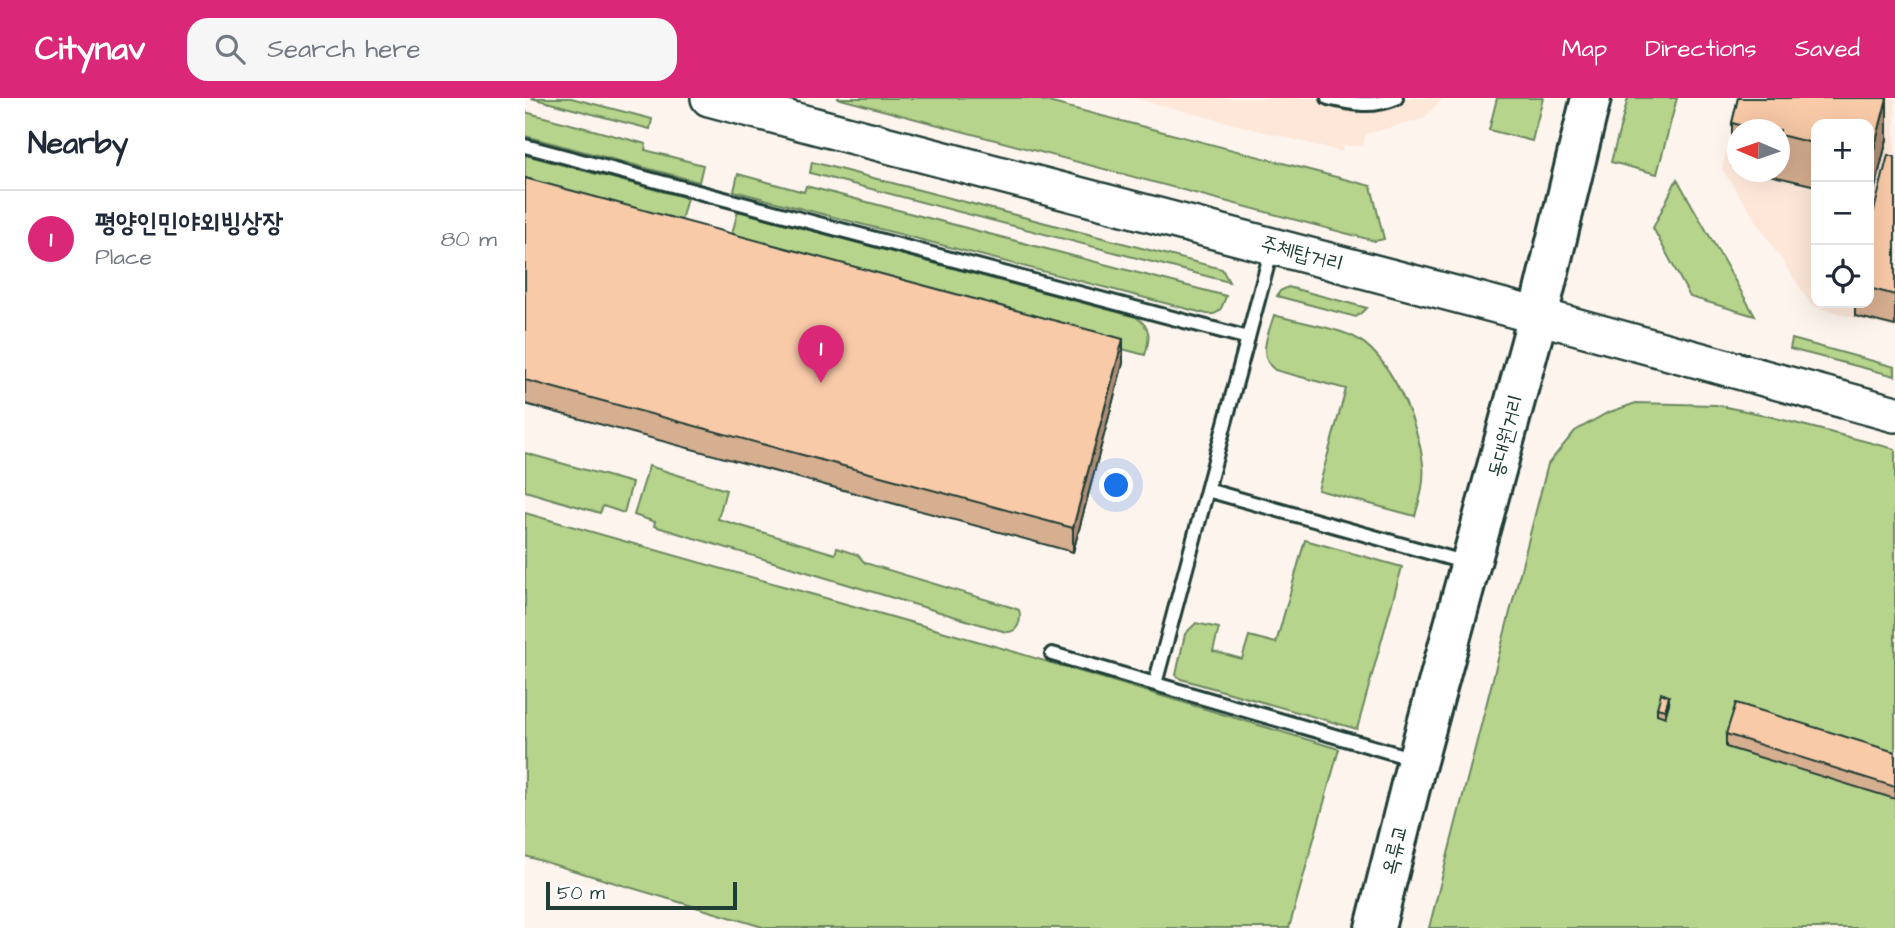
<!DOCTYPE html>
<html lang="en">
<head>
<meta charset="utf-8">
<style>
  :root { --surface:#fff; --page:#f6f6f7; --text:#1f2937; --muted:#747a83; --line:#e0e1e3; --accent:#db2777 }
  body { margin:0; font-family:"Architects Daughter","Poor Story",sans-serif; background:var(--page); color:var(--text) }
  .controls { position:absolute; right:21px; top:21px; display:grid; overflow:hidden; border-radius:14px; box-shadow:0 7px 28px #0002 }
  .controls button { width:63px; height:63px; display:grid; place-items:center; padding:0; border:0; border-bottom:2px solid var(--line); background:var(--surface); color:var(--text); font:35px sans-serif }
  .compass { position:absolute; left:1202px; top:21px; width:63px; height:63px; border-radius:50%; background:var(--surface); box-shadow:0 7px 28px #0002; rotate:272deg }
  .scale { position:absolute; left:21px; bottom:18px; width:191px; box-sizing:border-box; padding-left:7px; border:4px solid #1f3d34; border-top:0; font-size:19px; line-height:24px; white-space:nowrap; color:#1f3d34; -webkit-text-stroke:5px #fff; paint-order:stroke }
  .you { position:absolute; left:592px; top:388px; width:24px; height:24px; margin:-18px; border:5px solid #fff; border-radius:50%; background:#1a73e8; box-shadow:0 0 0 10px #1a73e833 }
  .badge { display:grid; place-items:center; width:46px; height:46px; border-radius:50%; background:var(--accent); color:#fff; font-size:23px; font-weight:700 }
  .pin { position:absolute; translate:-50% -58px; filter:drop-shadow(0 2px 4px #0008) }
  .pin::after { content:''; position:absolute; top:37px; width:24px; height:21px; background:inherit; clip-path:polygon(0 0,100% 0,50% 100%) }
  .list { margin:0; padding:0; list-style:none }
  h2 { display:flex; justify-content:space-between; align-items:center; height:91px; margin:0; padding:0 28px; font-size:30px }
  h2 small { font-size:23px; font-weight:400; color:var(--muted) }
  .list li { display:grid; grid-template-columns:46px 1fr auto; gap:21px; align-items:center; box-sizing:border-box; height:98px; padding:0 28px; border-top:2px solid var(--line) }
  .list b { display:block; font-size:26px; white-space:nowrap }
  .list p { margin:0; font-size:23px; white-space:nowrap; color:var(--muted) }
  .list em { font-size:23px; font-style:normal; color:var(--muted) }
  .icon { flex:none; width:38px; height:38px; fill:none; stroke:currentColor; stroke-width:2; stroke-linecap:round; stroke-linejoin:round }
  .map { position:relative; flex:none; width:1370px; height:830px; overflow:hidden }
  header { display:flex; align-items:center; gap:42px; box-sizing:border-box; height:98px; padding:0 35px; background:var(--accent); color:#fff }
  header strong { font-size:33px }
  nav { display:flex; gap:38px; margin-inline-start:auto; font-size:24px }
  .search { width:490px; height:63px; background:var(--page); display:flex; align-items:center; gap:18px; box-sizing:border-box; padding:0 24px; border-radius:21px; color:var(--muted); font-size:26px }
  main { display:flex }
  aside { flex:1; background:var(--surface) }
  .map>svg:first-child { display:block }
  .built { fill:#fce7d9; fill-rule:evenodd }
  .green { fill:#b7d48c; stroke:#6b8860; stroke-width:2 }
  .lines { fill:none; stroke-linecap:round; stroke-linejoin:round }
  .service-casing { stroke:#1f3d34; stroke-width:18 }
  .secondary-casing { stroke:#1f3d34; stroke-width:40 }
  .primary-casing { stroke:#1f3d34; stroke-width:44 }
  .service { stroke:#fff; stroke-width:12 }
  .secondary { stroke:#fff; stroke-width:35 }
  .primary { stroke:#fff; stroke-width:38 }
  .wall { fill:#d6ae90; stroke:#1f3d34; stroke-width:2 }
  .shaded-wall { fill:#ae8d76; stroke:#1f3d34; stroke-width:2 }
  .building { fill:#f9caa8; stroke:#1f3d34; stroke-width:2 }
  .labels { text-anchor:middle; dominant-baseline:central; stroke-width:7; stroke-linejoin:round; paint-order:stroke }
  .street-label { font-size:21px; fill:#1f3d34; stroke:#fff }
</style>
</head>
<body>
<header>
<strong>Citynav</strong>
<div class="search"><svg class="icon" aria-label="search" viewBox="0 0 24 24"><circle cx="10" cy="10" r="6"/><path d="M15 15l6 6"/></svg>Search here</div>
<nav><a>Map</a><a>Directions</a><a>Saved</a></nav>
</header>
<main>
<aside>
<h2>Nearby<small></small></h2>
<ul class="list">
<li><span class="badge">1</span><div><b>평양인민야외빙상장</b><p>Place</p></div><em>80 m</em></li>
</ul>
</aside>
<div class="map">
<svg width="1370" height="830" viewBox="0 0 1370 830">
  <rect width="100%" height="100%" fill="#fef4ee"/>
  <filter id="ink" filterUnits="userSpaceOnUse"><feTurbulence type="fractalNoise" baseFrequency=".0143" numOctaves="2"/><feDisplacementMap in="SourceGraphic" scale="14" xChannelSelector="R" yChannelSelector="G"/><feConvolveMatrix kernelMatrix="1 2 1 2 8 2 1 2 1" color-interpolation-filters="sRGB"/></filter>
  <g filter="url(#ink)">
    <path class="built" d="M608 0H918L898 21 841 36 838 48H818L817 54Z
      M1216 0H1370V231L1287 208 1197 71ZM1291 26H1344V205H1291ZM1212 32H1254V74H1212Z"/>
    <path class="green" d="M6 0H46L127 21 125 31Z
      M312 0H508L846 88 859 141 850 143Z
      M972 0H1018L1007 43 964 32Z
      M1103 0H1152L1132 76 1086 64Z
      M0 14 121 46 120 52 178 67 174 84 0 38Z
      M0 57 162 100 151 141 0 100Z
      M287 64 697 171 704 184 285 75Z
      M213 76 279 94 281 88 701 198C697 209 695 218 682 216L209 93Z
      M1152 81 1230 218 1165 199 1128 130Z
      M213 113 611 219C627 230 625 240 620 257L204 147Z
      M763 189 842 210 831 219 752 198 755 193Z
      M749 217C773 224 804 228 827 238 865 255 894 327 898 366 900 384 895 401 890 418L793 392 821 291 750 272C731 258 744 235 749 217Z
      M1267 241 1370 269V278L1265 251Z
      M1111 305 1191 307 1235 316 1370 351V830H904L1023 366 1050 333 1082 315Z
      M0 355 107 385 99 415 78 408 75 415 0 393Z
      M124 368 201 392 193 421 310 456 312 450 333 457 340 465 489 510 494 512C497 522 493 535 481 534L129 428 130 424 109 417Z
      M0 415 473 549 814 651 764 830H241L0 758Z
      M780 442 877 469 832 631 656 581 651 577 660 536 671 525 694 530 688 553 717 561 724 538 751 545Z"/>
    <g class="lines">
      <defs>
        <path id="service" d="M803 0C827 6 848 10 871 0
          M0 48 723 240
          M682 392 942 465
          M527 556 889 661
          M630 586 747 150"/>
        <path id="secondary" d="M184 0 1013 218 1370 316"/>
        <path id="primary" d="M850 830 889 674 1013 218 1066 0"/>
      </defs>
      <use href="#service" class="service-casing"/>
      <use href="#secondary" class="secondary-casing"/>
      <use href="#primary" class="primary-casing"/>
      <use href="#service" class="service"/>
      <use href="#secondary" class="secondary"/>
      <use href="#primary" class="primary"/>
    </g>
    <path class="wall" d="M1213 0H1362V41L1347 102 1344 101V26H1291V88L1231 74H1255V32H1213V69L1207 68V25Z
      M1370 59V228L1330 218V205H1344V132Z
      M0 80 598 265 548 454 0 306Z
      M1144 605 1140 619 1132 616V610Z
      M1201 636 1370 654V701L1201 649Z"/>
    <path class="shaded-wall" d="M1362 0V41L1347 102V59Z
      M598 241V265L548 454V430Z
      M1144 598V605L1140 619V612Z"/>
    <path class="building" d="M1213 0H1362L1347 59 1344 58V26H1291V46L1255 37V32H1234L1207 25Z
      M1363 57 1370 59V197L1344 190V132Z
      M0 80 598 241 548 430 0 282Z
      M1136 595 1144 598 1140 612 1132 610Z
      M1211 605 1370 654V689L1201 636Z"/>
  </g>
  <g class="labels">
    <g class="street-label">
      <text transform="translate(777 156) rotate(15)">주체탑거리</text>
      <text transform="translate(981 338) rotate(-75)">동대원거리</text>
      <text transform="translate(870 752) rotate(-76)">옥류교</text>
    </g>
  </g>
</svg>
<div class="controls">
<button>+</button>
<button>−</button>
<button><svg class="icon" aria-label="locate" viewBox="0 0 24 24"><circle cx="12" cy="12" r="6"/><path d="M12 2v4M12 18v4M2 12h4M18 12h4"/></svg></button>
</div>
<svg class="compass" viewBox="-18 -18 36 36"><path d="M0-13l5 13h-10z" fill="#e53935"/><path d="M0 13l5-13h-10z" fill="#747a83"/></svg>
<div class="scale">50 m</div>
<div class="you"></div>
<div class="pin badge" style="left:296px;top:285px">1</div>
</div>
</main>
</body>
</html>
